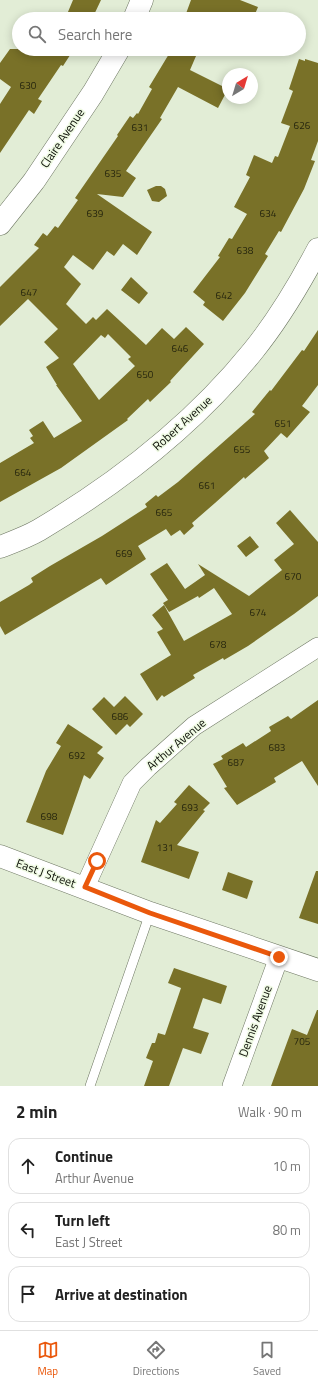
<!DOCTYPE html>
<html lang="en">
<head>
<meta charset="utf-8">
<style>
  :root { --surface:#fff; --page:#f6f6f6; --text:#222; --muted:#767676; --line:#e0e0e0; --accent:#ea580c }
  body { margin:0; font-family:"Titillium Web",sans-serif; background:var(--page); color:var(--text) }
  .compass { position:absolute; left:222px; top:68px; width:36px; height:36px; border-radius:50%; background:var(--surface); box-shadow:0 2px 10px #0003; rotate:38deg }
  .stop { position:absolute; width:12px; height:12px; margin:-9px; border:3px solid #ea580c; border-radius:50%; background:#fff }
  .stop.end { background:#ea580c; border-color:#fff; box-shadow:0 1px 4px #0008 }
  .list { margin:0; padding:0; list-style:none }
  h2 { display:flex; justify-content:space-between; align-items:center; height:52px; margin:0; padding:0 16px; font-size:17px }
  h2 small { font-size:13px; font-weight:400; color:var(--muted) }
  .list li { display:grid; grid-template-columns:26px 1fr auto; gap:12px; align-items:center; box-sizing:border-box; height:56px; margin:0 8px 8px; padding:0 8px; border:1px solid var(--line); border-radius:12px }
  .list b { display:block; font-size:15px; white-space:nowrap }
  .list p { margin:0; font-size:13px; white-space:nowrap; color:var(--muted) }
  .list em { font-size:13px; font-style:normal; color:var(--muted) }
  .icon { flex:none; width:22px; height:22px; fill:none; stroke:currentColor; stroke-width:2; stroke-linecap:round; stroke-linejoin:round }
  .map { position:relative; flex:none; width:318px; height:1086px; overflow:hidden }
  .search { position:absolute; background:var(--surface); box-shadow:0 2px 10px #0003; left:12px; right:12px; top:12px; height:44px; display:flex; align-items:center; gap:10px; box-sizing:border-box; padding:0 14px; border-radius:22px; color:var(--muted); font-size:15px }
  .sheet { height:244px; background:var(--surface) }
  nav { display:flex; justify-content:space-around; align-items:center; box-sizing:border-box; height:56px; border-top:1px solid var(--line); background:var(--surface); font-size:11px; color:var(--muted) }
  nav a { display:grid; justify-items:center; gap:2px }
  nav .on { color:var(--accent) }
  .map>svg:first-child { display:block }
  .building { fill:#797128; fill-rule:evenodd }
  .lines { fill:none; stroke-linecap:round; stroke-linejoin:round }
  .lane-casing { stroke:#6e7763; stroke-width:10 }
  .street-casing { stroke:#6e7763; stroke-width:20 }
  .secondary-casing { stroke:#6e7763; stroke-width:23 }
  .lane { stroke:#fff; stroke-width:9 }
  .street { stroke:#fff; stroke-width:19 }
  .secondary { stroke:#fff; stroke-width:22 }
  .route { stroke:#ea580c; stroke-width:5 }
  .labels { text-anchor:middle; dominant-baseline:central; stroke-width:3; stroke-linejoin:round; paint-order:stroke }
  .number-label { font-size:10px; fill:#26260e }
  .street-label { font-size:12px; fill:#0a0d06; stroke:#effae3 }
</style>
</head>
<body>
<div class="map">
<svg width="318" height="1086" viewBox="0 0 318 1086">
  <rect width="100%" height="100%" fill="#e2edd6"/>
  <path class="building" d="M73 0H101L92 19H65Z
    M191 0H240L258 7 253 19H184Z
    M10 49H74L63 66 61 65 38 99 42 101 34 114 29 110 0 153V104L11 87 0 79V63Z
    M172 49H199L190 70 228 89 218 108 178 87 160 118 162 119 126 171 136 178 123 197 97 194 152 232 137 255 123 244 114 256 107 251 93 270 73 255 64 267 81 284 66 304 86 324 93 317 96 320 107 309 146 345 162 328 174 339 186 327 204 344 170 381 171 382 150 402 148 399 127 419 128 420 61 468 0 502V463L34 443 30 438 33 436 29 430 43 421 54 438 82 421 56 385H57L46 367 59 358 44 342 58 329 28 299 0 326V287L39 248 34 245 43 233 47 236 55 226 58 228 78 200 75 198 118 136 117 135 130 116 133 118 137 113 138 114 152 89 149 87ZM108 334 131 357 128 359 135 366 99 400 73 364 101 335 105 338Z
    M299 59 305 61V59L318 63V141L311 160 315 161 304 189 281 232 279 231 265 254 268 256 245 293 223 321 203 305 205 302 193 292 220 257 218 256 229 238 232 239 247 214 234 207 250 177 246 175 254 155 272 163 275 156 278 157 290 126 281 123 293 91 289 89Z
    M156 186H161L165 189 167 196 159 202 152 201 147 190Z
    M131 277 148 293 139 304 121 290Z
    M318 330V385L302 406 310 412 287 438 281 433 264 451 269 458 245 479 244 477 215 503 192 523 194 526 184 535 180 530 171 536 166 529 138 546 146 559 106 585 101 578 5 635 0 626V602L29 585 33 582 31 578 50 566 102 536 147 507 145 504 156 495 158 497 178 482 255 414 252 412 270 390 271 391 302 350 304 351Z
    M290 510 318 542V596L294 614 248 646 224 660 223 658 193 675 195 678 164 697 162 695 157 701 140 674 171 655 157 632 163 629 152 615 164 605 184 641 232 614 214 588 199 598 198 596 169 612 163 603 168 600 150 574 167 563 185 589 205 575 198 564 249 596 282 570 274 560 294 544 276 523Z
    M250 536 259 547 246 557 237 546Z
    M125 696 143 714 130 727 127 724 116 735 92 709 104 697 114 707Z
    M318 700V786L302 761 274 778 276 782 237 805 224 788 227 787 213 764 223 759 221 756 243 743 246 747 271 731 269 727 288 716 291 719Z
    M68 724 103 747 97 753 104 758 90 779 84 775 63 835 26 822 46 771 61 746 56 743Z
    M189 785 210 803 203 810 205 811 177 845 199 852 189 879 141 862 156 820 160 823 177 804 174 802Z
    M316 871H318V924L299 918Z
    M228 872 253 881 247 899 222 890Z
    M174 968 227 986 221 1004 203 998 193 1028 209 1033 201 1054 183 1048 169 1086H144L153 1061 146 1058 152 1043H155L158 1033 165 1035 181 988 168 983Z
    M317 1010H318V1086H271L292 1029 307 1035Z"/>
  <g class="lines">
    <defs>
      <path id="lane" d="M90 1086 150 913"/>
      <path id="street" d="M85 887 132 783 148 767 194 726 318 647
        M232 1086 279 957"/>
      <path id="secondary" d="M134 19 142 0
        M0 224 34 181 93 93 119 49
        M0 547C13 542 27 537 39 530 118 483 195 423 253 351 278 320 299 285 318 249
        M0 856 150 913 318 970"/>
    </defs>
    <use href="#lane" class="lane-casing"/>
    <use href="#street" class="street-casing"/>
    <use href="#secondary" class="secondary-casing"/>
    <use href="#lane" class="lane"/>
    <use href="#street" class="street"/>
    <use href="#secondary" class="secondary"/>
  </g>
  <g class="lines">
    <path class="route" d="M97 861 85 887 150 913 279 957"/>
  </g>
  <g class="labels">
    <g class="number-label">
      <text x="28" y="85">630</text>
      <text x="302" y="125">626</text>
      <text x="140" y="127">631</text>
      <text x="113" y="173">635</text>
      <text x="95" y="213">639</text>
      <text x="268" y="213">634</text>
      <text x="245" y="250">638</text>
      <text x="29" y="292">647</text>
      <text x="224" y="295">642</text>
      <text x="180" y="348">646</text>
      <text x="145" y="374">650</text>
      <text x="283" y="423">651</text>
      <text x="242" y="449">655</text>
      <text x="23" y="472">664</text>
      <text x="207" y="485">661</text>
      <text x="164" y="512">665</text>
      <text x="124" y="553">669</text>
      <text x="293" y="576">670</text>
      <text x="258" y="612">674</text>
      <text x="218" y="644">678</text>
      <text x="120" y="716">686</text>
      <text x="277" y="747">683</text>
      <text x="77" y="755">692</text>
      <text x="236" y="762">687</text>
      <text x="190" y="807">693</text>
      <text x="49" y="816">698</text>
      <text x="165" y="847">131</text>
      <text x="302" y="1041">705</text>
    </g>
    <g class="street-label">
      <text transform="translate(62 138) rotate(-56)">Claire Avenue</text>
      <text transform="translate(182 423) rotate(-42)">Robert Avenue</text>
      <text transform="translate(176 744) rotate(-40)">Arthur Avenue</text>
      <text transform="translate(46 873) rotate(20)">East J Street</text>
      <text transform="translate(255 1021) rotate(-70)">Dennis Avenue</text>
    </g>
  </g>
</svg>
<svg class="compass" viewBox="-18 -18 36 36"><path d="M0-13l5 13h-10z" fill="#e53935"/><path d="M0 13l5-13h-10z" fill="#767676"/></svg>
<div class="stop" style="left:97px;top:861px"></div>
<div class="stop end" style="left:279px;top:957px"></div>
<div class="search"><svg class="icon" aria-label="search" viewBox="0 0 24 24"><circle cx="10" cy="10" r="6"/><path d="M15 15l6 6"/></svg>Search here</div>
</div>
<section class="sheet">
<h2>2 min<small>Walk · 90 m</small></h2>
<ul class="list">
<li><svg class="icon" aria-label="ahead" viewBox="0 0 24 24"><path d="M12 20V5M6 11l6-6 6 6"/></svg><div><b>Continue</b><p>Arthur Avenue</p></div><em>10 m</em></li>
<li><svg class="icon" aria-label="left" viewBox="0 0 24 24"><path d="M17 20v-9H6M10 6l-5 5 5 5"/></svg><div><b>Turn left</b><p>East J Street</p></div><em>80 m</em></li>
<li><svg class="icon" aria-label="arrive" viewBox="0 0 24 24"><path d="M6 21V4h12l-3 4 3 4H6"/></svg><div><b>Arrive at destination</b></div></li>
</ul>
</section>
<nav>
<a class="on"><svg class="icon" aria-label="map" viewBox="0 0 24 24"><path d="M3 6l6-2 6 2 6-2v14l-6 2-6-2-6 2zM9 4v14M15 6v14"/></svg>Map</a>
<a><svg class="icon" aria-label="directions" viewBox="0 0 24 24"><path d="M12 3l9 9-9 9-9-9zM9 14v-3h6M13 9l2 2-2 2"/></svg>Directions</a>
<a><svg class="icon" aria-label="saved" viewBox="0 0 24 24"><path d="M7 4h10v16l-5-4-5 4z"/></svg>Saved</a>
</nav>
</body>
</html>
